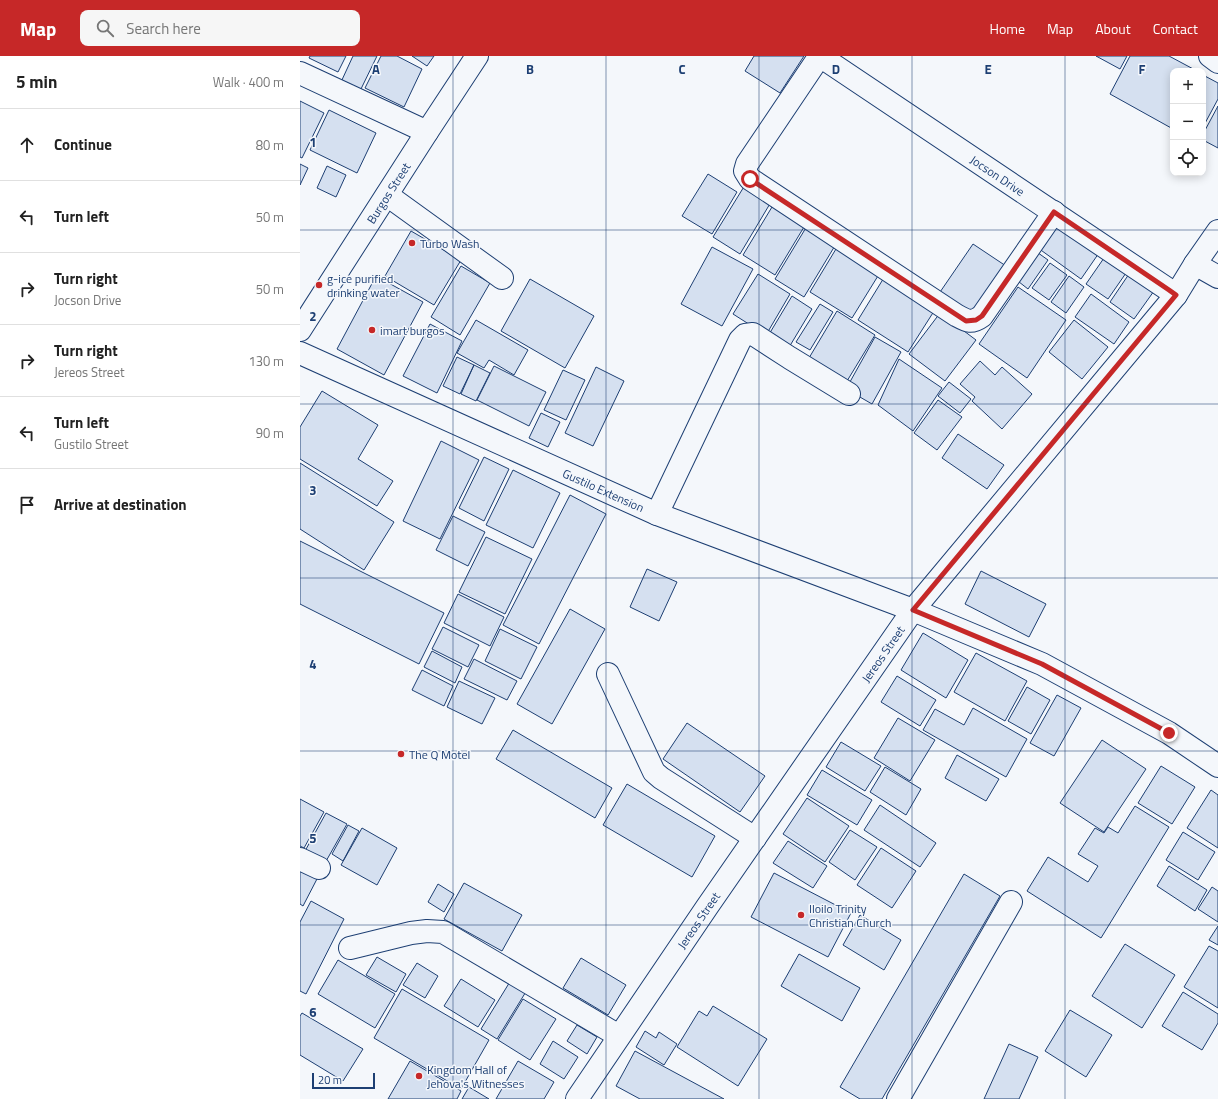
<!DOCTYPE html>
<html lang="en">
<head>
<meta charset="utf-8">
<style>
  :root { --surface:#fff; --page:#f6f6f6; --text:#222; --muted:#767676; --line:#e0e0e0; --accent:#c62828 }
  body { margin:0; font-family:"Titillium Web",sans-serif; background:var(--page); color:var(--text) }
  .controls { position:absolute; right:12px; top:12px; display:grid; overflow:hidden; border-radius:8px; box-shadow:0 2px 10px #0003 }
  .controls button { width:36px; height:36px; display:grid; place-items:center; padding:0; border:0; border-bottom:1px solid var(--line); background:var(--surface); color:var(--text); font:20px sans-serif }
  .scale { position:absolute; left:12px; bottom:10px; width:63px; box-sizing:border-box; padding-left:4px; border:2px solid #1d3f73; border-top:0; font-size:11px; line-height:14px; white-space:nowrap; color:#1d3f73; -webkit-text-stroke:3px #f4f7fb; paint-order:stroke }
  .stop { position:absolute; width:12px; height:12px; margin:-9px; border:3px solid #c62828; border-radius:50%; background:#fff }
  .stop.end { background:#c62828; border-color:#fff; box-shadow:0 1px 4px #0008 }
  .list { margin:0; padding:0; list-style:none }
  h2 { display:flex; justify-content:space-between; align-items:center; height:52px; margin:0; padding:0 16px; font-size:17px }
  h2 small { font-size:13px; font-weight:400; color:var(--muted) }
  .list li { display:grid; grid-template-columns:26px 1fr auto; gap:12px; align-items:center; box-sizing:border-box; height:72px; padding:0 16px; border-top:1px solid var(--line) }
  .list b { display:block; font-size:15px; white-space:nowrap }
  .list p { margin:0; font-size:13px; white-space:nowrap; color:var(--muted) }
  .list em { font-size:13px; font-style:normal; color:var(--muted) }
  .icon { flex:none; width:22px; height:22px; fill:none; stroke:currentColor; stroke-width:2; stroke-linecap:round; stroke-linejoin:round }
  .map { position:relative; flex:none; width:918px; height:1043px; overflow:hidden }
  header { display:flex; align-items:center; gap:24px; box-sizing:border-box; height:56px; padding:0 20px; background:var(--accent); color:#fff }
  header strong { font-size:19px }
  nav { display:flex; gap:22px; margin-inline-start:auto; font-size:14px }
  .search { width:280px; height:36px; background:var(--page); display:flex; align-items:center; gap:10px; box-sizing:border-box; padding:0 14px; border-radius:8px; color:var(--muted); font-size:15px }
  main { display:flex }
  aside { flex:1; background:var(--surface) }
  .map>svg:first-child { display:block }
  .building { fill:#d5e0f0; stroke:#1d3f73 }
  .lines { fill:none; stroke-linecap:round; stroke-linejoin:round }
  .minor-casing { stroke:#1d3f73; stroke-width:24 }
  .major-casing { stroke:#1d3f73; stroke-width:24 }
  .minor { stroke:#f4f7fb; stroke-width:22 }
  .major { stroke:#f4f7fb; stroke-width:22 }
  .route { stroke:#c62828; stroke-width:5 }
  .grid { fill:none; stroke:#1d3f73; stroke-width:1; stroke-opacity:0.55 }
  .poi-dot { fill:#c62828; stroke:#f4f7fb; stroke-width:1.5 }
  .labels { text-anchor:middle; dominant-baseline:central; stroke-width:3; stroke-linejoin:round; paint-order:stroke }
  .street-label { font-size:12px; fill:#1d3f73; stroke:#f4f7fb }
  .poi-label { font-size:12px; fill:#1d3f73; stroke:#f4f7fb; text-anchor:start }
  .grid-label { font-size:13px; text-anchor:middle; font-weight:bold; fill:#1d3f73; stroke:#f4f7fb; stroke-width:3; stroke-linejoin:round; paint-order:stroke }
</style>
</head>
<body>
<header>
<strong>Map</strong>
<div class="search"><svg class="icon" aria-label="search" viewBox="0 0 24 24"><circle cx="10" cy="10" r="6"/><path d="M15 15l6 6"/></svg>Search here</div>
<nav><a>Home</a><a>Map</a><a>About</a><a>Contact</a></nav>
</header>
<main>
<aside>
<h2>5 min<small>Walk · 400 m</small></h2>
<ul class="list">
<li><svg class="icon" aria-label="ahead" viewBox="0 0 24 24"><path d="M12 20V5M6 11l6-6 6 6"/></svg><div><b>Continue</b></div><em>80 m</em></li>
<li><svg class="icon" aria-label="left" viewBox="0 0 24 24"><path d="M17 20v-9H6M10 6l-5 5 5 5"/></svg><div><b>Turn left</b></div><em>50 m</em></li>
<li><svg class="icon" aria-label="right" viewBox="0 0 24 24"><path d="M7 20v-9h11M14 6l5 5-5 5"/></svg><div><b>Turn right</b><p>Jocson Drive</p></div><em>50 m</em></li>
<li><svg class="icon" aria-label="right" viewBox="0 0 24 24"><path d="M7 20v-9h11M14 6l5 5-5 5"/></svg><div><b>Turn right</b><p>Jereos Street</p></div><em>130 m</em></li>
<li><svg class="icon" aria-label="left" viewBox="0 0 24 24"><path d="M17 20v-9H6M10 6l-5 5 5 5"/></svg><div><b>Turn left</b><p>Gustilo Street</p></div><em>90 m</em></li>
<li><svg class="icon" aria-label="arrive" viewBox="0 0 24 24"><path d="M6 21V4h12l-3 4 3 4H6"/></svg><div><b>Arrive at destination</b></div></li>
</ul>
</aside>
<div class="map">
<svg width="918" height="1043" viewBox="0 0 918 1043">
  <rect width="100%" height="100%" fill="#f4f7fb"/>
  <path class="building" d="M10 0H46L38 16 9 2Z
    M53 0H77L60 35 41 26Z
    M81 0H97L122 13 104 51 65 32Z
    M112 0H134L127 10Z
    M454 0H504L480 37 445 15Z
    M796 0H827L820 13Z
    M830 0H869L897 15H873V73L810 38Z
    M903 19 918 27V43L903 71Z
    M0 45 24 57 2 102 0 101Z
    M918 50V92L903 84V78Z
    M29 54 76 77 57 117 10 94Z
    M0 108 8 112 0 129Z
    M27 110 46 119 36 141 17 132Z
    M408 118 437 136 412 178 382 160Z
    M445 129 471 146 440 198 413 181Z
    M475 146 507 166 475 219 443 199Z
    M757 163 801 194 781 223 738 192Z
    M507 170 536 188 504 241 475 223Z
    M111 175 161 204 134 249 85 220Z
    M539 188 581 215 552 262 510 236Z
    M673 188 706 210 671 262 638 239Z
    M412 191 453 213 422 270 381 248Z
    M734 194 748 204 728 233 714 222Z
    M804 202 826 217 808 243 786 228Z
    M750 207 767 219 749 244 732 232Z
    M161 210 190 227 160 279 131 261Z
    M458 218 490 238 466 279 433 258Z
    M829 218 854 235 834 263 810 246Z
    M76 220 123 246 84 319 37 293Z
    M585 220 636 252 608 296 558 264Z
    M769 220 784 231 766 257 751 246Z
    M230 223 294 260 265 312 201 275Z
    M718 231 766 264 727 322 679 288Z
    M791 238 829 266 814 288 775 261Z
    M492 240 512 253 485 298 465 285Z
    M520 248 533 256 510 294 496 286Z
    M537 255 575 279 544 330 506 307Z
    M640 257 676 284 645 325 609 298Z
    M176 264 228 294 214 319 189 304 184 312 157 297Z
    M774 264 808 291 782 323 749 296Z
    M130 268 162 285 137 337 103 320Z
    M575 281 601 296 572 348 546 333Z
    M157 301 174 309 160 338 143 330Z
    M599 303 642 332 613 375 578 349Z
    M680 305 695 319 702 311 732 338 702 373 672 345 675 341 660 328Z
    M174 309 190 317 176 345 161 338Z
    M194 310 246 336 229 370 177 344Z
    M296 311 324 325 293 390 265 377Z
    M263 314 285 324 266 364 244 354Z
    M649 326 671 343 660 357 638 340Z
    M22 335 78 369 58 403 93 425 77 450 0 403V371Z
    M638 344 662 361 637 394 614 377Z
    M241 357 260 366 248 391 229 382Z
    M658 378 704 409 687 433 642 402Z
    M141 385 179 404 140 483 103 465Z
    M184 401 209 413 184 465 159 452Z
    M0 407 94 466 64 514 0 473Z
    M213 414 260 437 233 492 186 469Z
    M270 439 306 458 239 588 203 569Z
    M153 460 185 476 168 510 136 494Z
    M186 481 232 503 205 558 159 536Z
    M0 485 144 557 119 608 0 548Z
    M347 513 377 526 359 565 330 551Z
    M681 515 746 548 729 581 665 548Z
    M158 538 204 561 190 590 144 567Z
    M270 553 305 573 252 668 217 648Z
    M143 571 179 589 168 611 132 593Z
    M200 573 237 591 221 623 185 605Z
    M623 577 668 604 646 642 601 614Z
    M132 595 162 611 155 627 124 611Z
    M676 597 727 625 705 665 654 636Z
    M174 603 217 625 207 644 164 623Z
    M122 614 153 630 144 650 112 634Z
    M597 620 636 644 620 670 581 646Z
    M159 625 195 642 182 668 147 651Z
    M727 631 750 644 731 678 708 665Z
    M757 639 781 652 754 700 730 687Z
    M673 652 727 683 706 721 623 674 635 653 664 669Z
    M598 662 635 684 610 725 574 702Z
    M387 667 465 720 440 756 363 703Z
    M213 674 312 732 295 762 196 703Z
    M802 684 846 713 804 776 760 747Z
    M541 686 581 710 565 735 526 711Z
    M657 699 699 723 686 745 645 722Z
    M861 710 895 731 872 768 838 747Z
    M585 711 621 733 606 759 570 736Z
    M522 714 572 744 557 769 507 739Z
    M327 728 415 780 392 821 303 769Z
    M911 734 918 739V792L887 772Z
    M507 742 549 770 525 806 483 778Z
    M0 743 24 756 4 792 0 790Z
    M580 749 636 787 620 811 564 774Z
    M835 750 869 771 801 882 727 835 748 801 788 826 798 810 778 798 795 772 804 777 808 771 818 777Z
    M26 757 47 768 25 807 5 795Z
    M48 769 59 775 43 805 32 798Z
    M62 772 97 792 77 829 41 809Z
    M550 774 577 791 555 824 529 806Z
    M883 776 915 796 898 824 866 804Z
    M488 785 527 810 513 832 473 807Z
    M581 792 616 815 592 852 557 829Z
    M869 810 907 834 895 855 857 830Z
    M0 812 18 821 3 850 0 848Z
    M474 817 551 857 528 901 451 861Z
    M664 818 700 840 582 1043H560L540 1031Z
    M164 827 222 859 202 895 144 863Z
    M138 828 154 838 144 856 128 846Z
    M912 831 918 835V866L898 853Z
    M11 845 44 863 6 938 0 935V866Z
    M560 859 601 884 584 914 543 889Z
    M918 870V889L909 884Z
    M825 888 875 919 842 972 792 940Z
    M909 890 918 895V952L884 931Z
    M499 898 560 932 542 965 481 930Z
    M77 901 106 918 96 936 66 919Z
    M281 902 326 929 308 959 263 932Z
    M38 904 95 938 75 972 18 938Z
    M117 907 138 920 125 942 103 929Z
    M161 923 195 944 178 971 144 950Z
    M211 924 227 934 197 983 181 973Z
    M102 933 189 984 161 1033 74 982Z
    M883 936 918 958V967L902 994 862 970Z
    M223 943 256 963 230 1004 198 984Z
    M413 950 467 983 438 1030 377 991 399 955 407 960Z
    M770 954 812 979 786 1021 745 995Z
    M2 957 63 993 43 1025 0 999V960Z
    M277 969 297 981 287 998 267 985Z
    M345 975 356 982 359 976 377 988 364 1009 336 991Z
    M253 985 278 1001 264 1023 240 1008Z
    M709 988 738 1001 719 1043H684Z
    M335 995 424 1043H340L316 1030Z
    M110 1005 161 1035 157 1043H88Z
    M218 1005 254 1026 244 1043H196Z
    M169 1031 189 1043H162Z"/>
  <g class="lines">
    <defs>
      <g id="minor">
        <path d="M518 0 519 1 447 108 445 115 450 123 656 259C667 265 671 268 682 260L754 156"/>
        <path id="s1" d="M520 0 869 234 876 239"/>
        <path d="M910 0 918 6"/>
        <path d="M0 17 127 76"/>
        <path d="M87 139 202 222"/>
        <path d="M895 208 918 221"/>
        <path id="s2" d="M0 297 357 458 613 554 742 608 869 677 918 710"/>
        <path d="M357 458 440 284 445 279 453 278 490 302 549 338"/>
        <path d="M308 618 354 716 361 722 455 782"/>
        <path d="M0 803 19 812"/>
        <path d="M50 892 111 877 127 875 143 876 319 980"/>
        <path id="s3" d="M277 1043 407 851 613 554 876 239 895 208 918 175"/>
        <path d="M598 1043 711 846"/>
      </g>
      <g id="major">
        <path id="s4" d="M0 274 127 76 177 0"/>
      </g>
    </defs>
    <use href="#minor" class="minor-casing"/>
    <use href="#major" class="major-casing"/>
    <use href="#minor" class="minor"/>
    <use href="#major" class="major"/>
  </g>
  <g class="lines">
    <path class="route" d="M450 123 666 265 676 264 682 260 754 156 869 234 876 239 613 554 742 608 869 677"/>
  </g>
  <path class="grid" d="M153 0V1043M306 0V1043M459 0V1043M612 0V1043M765 0V1043M0 174H918M0 348H918M0 522H918M0 695H918M0 869H918"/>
  <g class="poi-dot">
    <circle cx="112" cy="187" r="4"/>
    <circle cx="19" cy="229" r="4"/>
    <circle cx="72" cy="274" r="4"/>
    <circle cx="101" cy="698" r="4"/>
    <circle cx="501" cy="859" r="4"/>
    <circle cx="119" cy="1020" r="4"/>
  </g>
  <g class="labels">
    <g class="street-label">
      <text stroke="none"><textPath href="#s1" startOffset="214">Jocson Drive</textPath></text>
      <text stroke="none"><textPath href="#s4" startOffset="163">Burgos Street</textPath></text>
      <text stroke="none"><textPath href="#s2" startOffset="333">Gustilo Extension</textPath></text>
      <text stroke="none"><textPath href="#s3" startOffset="540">Jereos Street</textPath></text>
      <text stroke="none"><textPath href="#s3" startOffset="216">Jereos Street</textPath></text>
    </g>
    <g class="poi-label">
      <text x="120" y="187">Turbo Wash</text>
      <text x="27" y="222">g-ice purified<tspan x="27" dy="14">drinking water</tspan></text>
      <text x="80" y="274">imart burgos</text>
      <text x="109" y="698">The Q Motel</text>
      <text x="509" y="852">Iloilo Trinity<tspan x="509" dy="14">Christian Church</tspan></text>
      <text x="127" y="1013">Kingdom Hall of<tspan x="127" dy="14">Jehova's Witnesses</tspan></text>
    </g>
  </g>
  <g class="grid-label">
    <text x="76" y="18">A</text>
    <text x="230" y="18">B</text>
    <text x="382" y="18">C</text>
    <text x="536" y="18">D</text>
    <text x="688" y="18">E</text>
    <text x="842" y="18">F</text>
    <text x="13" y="91">1</text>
    <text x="13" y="265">2</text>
    <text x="13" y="439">3</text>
    <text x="13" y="613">4</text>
    <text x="13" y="787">5</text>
    <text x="13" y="961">6</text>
  </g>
</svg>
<div class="controls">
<button>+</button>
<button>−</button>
<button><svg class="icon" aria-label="locate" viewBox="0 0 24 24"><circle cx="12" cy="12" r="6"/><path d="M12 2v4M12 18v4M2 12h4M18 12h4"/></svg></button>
</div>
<div class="scale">20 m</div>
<div class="stop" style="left:450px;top:123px"></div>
<div class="stop end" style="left:869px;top:677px"></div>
</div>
</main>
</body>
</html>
